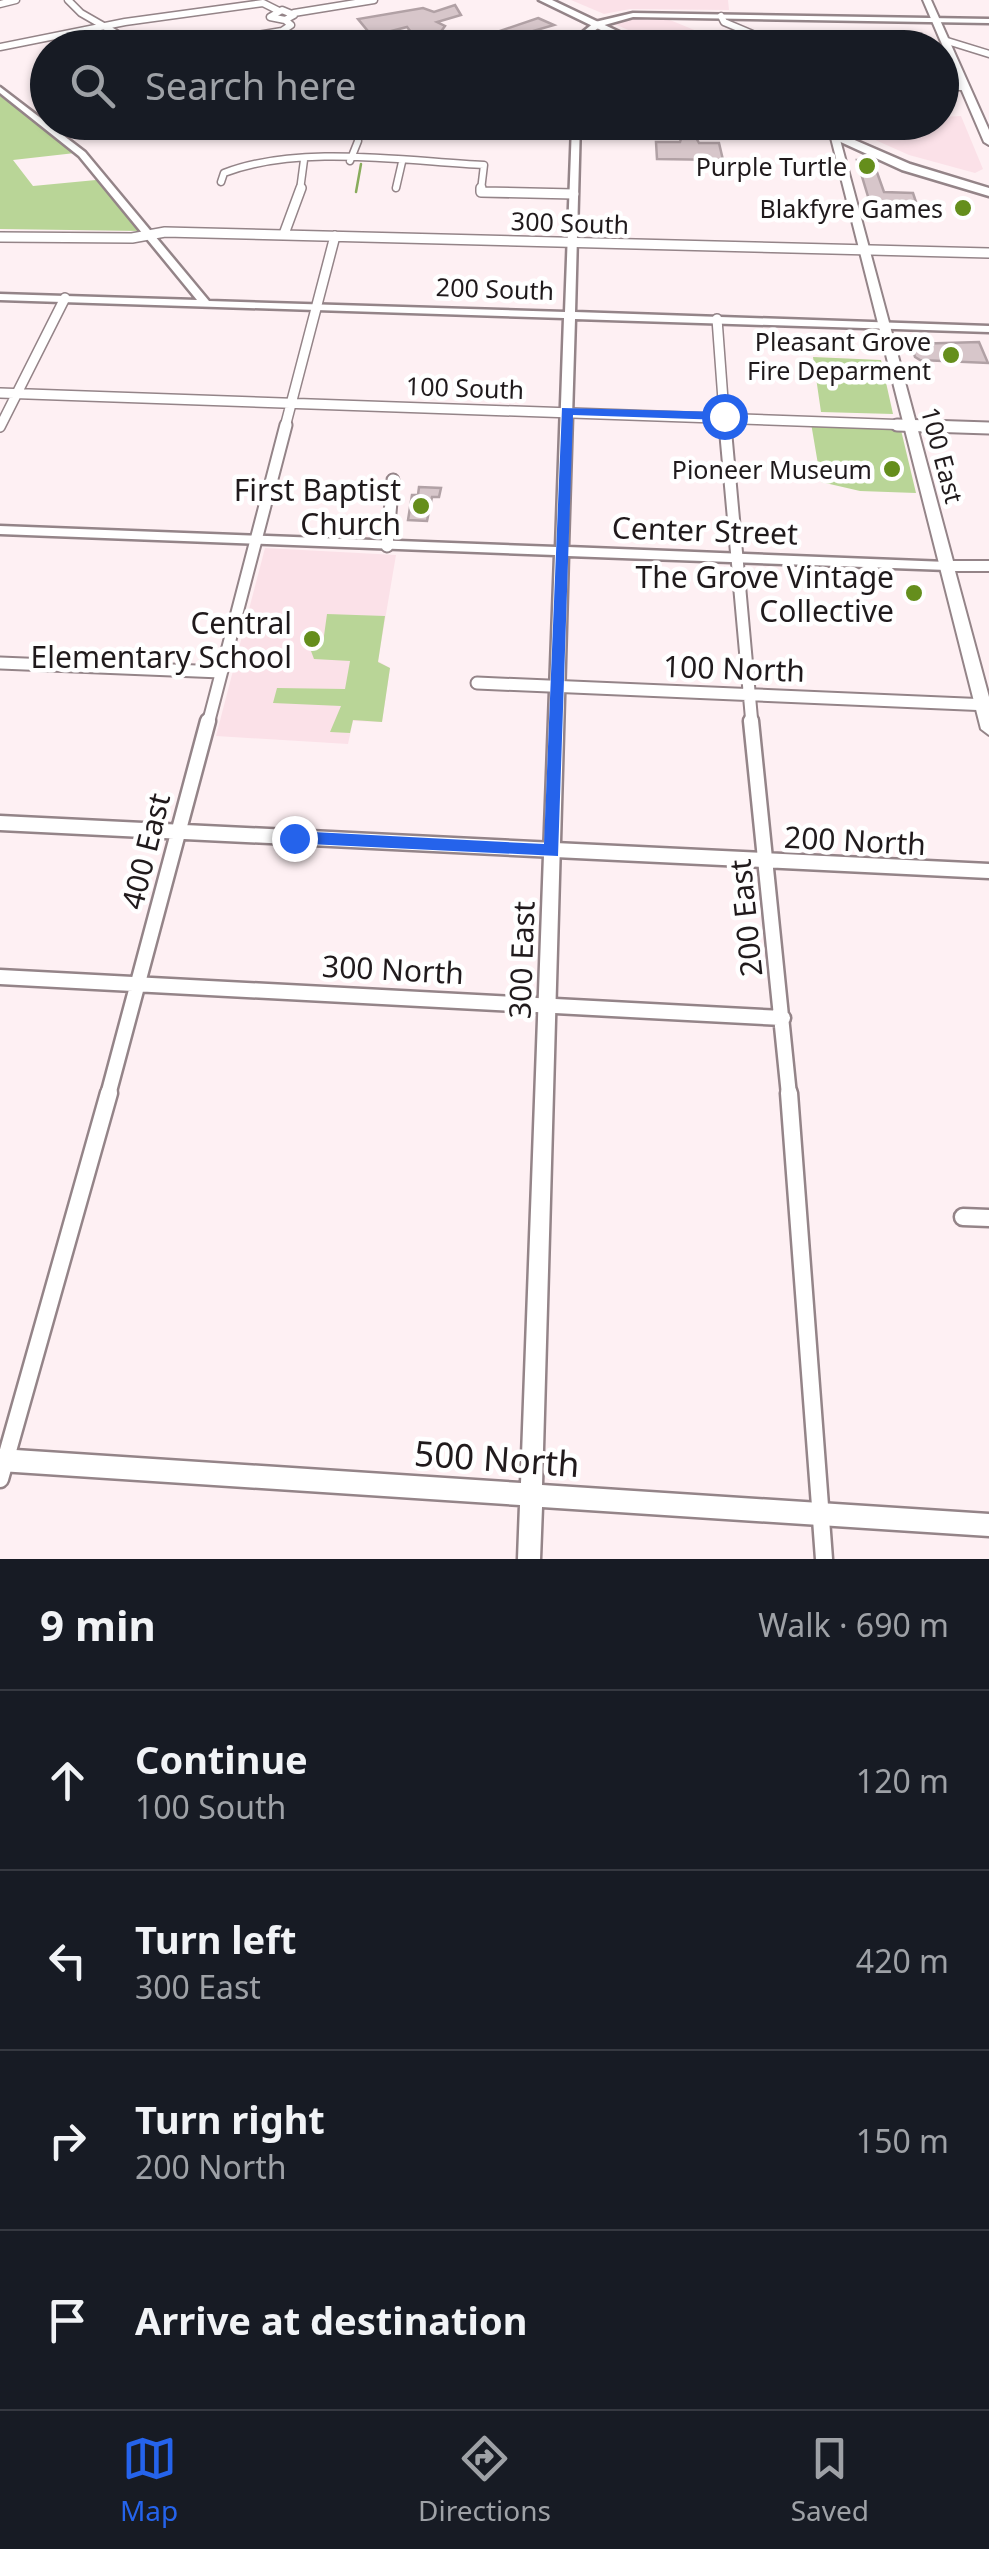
<!DOCTYPE html>
<html lang="en">
<head>
<meta charset="utf-8">
<style>
  :root { --surface:#171b24; --page:#242831; --text:#f1f3f6; --muted:#9ea1a6; --line:#363941; --accent:#2563eb }
  body { margin:0; font-family:"Noto Sans",sans-serif; background:var(--page); color:var(--text) }
  .stop { position:absolute; width:30px; height:30px; margin:-22px; border:8px solid #2563eb; border-radius:50%; background:#fff }
  .stop.end { background:#2563eb; border-color:#fff; box-shadow:0 2px 10px #0008 }
  .list { margin:0; padding:0; list-style:none }
  h2 { display:flex; justify-content:space-between; align-items:center; height:130px; margin:0; padding:0 40px; font-size:42px }
  h2 small { font-size:32px; font-weight:400; color:var(--muted) }
  .list li { display:grid; grid-template-columns:65px 1fr auto; gap:30px; align-items:center; box-sizing:border-box; height:180px; padding:0 40px; border-top:2px solid var(--line) }
  .list b { display:block; font-size:38px; white-space:nowrap }
  .list p { margin:0; font-size:32px; white-space:nowrap; color:var(--muted) }
  .list em { font-size:32px; font-style:normal; color:var(--muted) }
  .icon { flex:none; width:55px; height:55px; fill:none; stroke:currentColor; stroke-width:2; stroke-linecap:round; stroke-linejoin:round }
  .map { position:relative; flex:none; width:989px; height:1559px; overflow:hidden }
  .search { position:absolute; background:var(--surface); box-shadow:0 2px 8px #0004; left:30px; right:30px; top:30px; height:110px; display:flex; align-items:center; gap:25px; box-sizing:border-box; padding:0 35px; border-radius:55px; color:var(--muted); font-size:38px }
  .sheet { height:850px; background:var(--surface) }
  nav { display:flex; justify-content:space-around; align-items:center; box-sizing:border-box; height:140px; border-top:2px solid var(--line); background:var(--surface); font-size:28px; color:var(--muted) }
  nav a { display:grid; justify-items:center; gap:5px }
  nav .on { color:var(--accent) }
  .map>svg:first-child { display:block }
  .built { fill:#fbe1e8 }
  .green { fill:#b9d597 }
  .lines { fill:none; stroke-linecap:round; stroke-linejoin:round }
  .stream { stroke:#89ac5c; stroke-width:2.5 }
  .building { fill:#d7c6ca; stroke:#b1a1a5; stroke-width:2.5 }
  .minor-far4-casing { stroke:#948488; stroke-width:9 }
  .minor-far3-casing { stroke:#948488; stroke-width:12 }
  .minor-far2-casing { stroke:#948488; stroke-width:15 }
  .minor-far1-casing { stroke:#948488; stroke-width:19 }
  .minor-casing { stroke:#948488; stroke-width:21 }
  .tertiary-casing { stroke:#948488; stroke-width:5 }
  .secondary-casing { stroke:#948488; stroke-width:4 }
  .primary-casing { stroke:#948488; stroke-width:5 }
  .minor-far4 { stroke:#fff; stroke-width:6 }
  .minor-far3 { stroke:#fff; stroke-width:9 }
  .minor-far2 { stroke:#fff; stroke-width:11 }
  .minor-far1 { stroke:#fff; stroke-width:14 }
  .minor { stroke:#fff; stroke-width:16 }
  .tertiary { fill:#fff; fill-rule:evenodd }
  .secondary { fill:#fff; fill-rule:evenodd }
  .primary { fill:#fff; fill-rule:evenodd }
  .route { fill:#2563eb }
  .poi-dot { fill:#658e1c; stroke:#fff; stroke-width:4 }
  .labels { text-anchor:middle; dominant-baseline:central; stroke-width:9; stroke-linejoin:round; paint-order:stroke }
  .far-poi-label { font-size:25px; fill:#201a1c; stroke:#fff; text-anchor:end }
  .far-street-label { font-size:25px; fill:#201a1c; stroke:#fff }
  .poi-label { font-size:30px; fill:#201a1c; stroke:#fff; text-anchor:end }
  .street-label { font-size:30px; fill:#201a1c; stroke:#fff }
  .near-street-label { font-size:35px; fill:#201a1c; stroke:#fff }
</style>
</head>
<body>
<div class="map">
<svg width="989" height="1559" viewBox="0 0 989 1559">
  <rect width="100%" height="100%" fill="#fef0f3"/>
  <path class="built" d="M571 0H728L729 10 630 9 604 14Z
    M640 17 665 18 736 47H668L612 23Z
    M961 116 983 169 975 173 909 155 837 123 942 122V117Z
    M265 548 396 555 378 661 390 668 382 722 353 721 348 744 216 736Z"/>
  <path class="green" d="M0 96 75 153 13 160 33 186 96 180 140 231 0 229Z
    M813 357 881 360 893 414 821 412Z
    M811 423 895 426 901 430 916 493 860 491 821 482Z
    M327 614 385 616 378 662 390 668 382 722 353 720 350 733 330 732 341 706 273 703 277 688 345 689 350 661 314 659 308 643H323Z"/>
  <g class="lines">
    <path class="stream" d="M356 192 361 164"/>
  </g>
  <path class="building" d="M455 5 461 15 437 22 445 26 432 44 421 45 407 27 372 36 358 19 423 8 434 12Z
    M538 18 554 25 502 40 488 35Z
    M682 136H695L699 143H719L723 160 657 159 656 142H680Z
    M857 160 873 161 884 192 913 193 917 205 870 203Z
    M979 342 988 363 920 360 915 357 911 344Z
    M419 487 441 488 439 497H432L427 521 408 520 412 495H418Z"/>
  <g class="lines">
    <defs>
      <path id="minor-far4" d="M68 0 81 13 142 48
        M0 4 16 0
        M282 10 294 15 285 20 270 17Z
        M294 13 374 0
        M721 16 724 22 786 48
        M944 40 989 54
        M0 47 125 22 263 3 279 11
        M176 48 282 31 291 25 285 20
        M942 87H964
        M576 124 743 128
        M350 161 358 141 356 122
        M221 182 224 173C299 144 404 161 484 165L481 190
        M396 188 402 162
        M300 190 304 160"/>
      <path id="minor-far3" d="M481 188V192L574 194
        M284 234 301 188
        M0 237 132 238 165 232 989 253
        M717 319 725 427
        M0 393 967 427
        M0 427 65 298
        M285 427 335 236"/>
      <path id="minor-far2" d="M725 425 752 724
        M897 425 989 428
        M387 546 393 480
        M0 663 221 672
        M477 683 989 705
        M208 724 286 425"/>
      <path id="minor-far1" d="M751 721 789 1095
        M0 823 989 871
        M0 977 783 1018
        M108 1095 208 721"/>
      <path id="minor" d="M789 1093 824 1559
        M963 1217 989 1218
        M0 1479 109 1093"/>
      <path id="tertiary" d="M633 13 989 19V23L633 17 601 26 587 36 586 48H578L579 35 595 22Z
        M0 87 85 152 209 301 565 312 572 126 505 122H580L575 312 989 326V332L575 319 568 547 947 562 953 566 947 570 568 556 542 1485 989 1514V1536L542 1507 540 1559H518L520 1505 0 1471V1449L521 1483 555 555 0 534V526L556 547 564 318 0 300V294L197 300 79 156 0 93Z"/>
      <path id="secondary" d="M923 0H931L989 130V145L984 142Z
        M830 134 839 136 953 561H989V571H955L989 697V735L981 729Z"/>
      <path id="primary" d="M539 0H552L653 48H638Z
        M797 122H813L910 164 989 188V196L902 170Z"/>
    </defs>
    <use href="#minor-far4" class="minor-far4-casing"/>
    <use href="#minor-far3" class="minor-far3-casing"/>
    <use href="#minor-far2" class="minor-far2-casing"/>
    <use href="#minor-far1" class="minor-far1-casing"/>
    <use href="#minor" class="minor-casing"/>
    <use href="#tertiary" class="tertiary-casing"/>
    <use href="#secondary" class="secondary-casing"/>
    <use href="#primary" class="primary-casing"/>
    <use href="#minor-far4" class="minor-far4"/>
    <use href="#minor-far3" class="minor-far3"/>
    <use href="#minor-far2" class="minor-far2"/>
    <use href="#minor-far1" class="minor-far1"/>
    <use href="#minor" class="minor"/>
    <use href="#tertiary" class="tertiary"/>
    <use href="#secondary" class="secondary"/>
    <use href="#primary" class="primary"/>
  </g>
  <path class="route" d="M562 408 724 412 730 416 724 420 573 415 558 856 288 843 285 838 294 831 544 844Z"/>
  <g class="poi-dot">
    <circle cx="867" cy="166" r="10"/>
    <circle cx="963" cy="208" r="10"/>
    <circle cx="951" cy="355" r="10"/>
    <circle cx="892" cy="469" r="10"/>
    <circle cx="421" cy="506" r="10"/>
    <circle cx="914" cy="593" r="10"/>
    <circle cx="312" cy="639" r="10"/>
  </g>
  <g class="labels">
    <g class="far-poi-label">
      <text x="847" y="166">Purple Turtle</text>
      <text x="943" y="208">Blakfyre Games</text>
      <text x="931" y="341">Pleasant Grove<tspan x="931" dy="29">Fire Deparment</tspan></text>
      <text x="872" y="469">Pioneer Museum</text>
    </g>
    <g class="far-street-label">
      <text transform="translate(570 222) rotate(2)">300 South</text>
      <text transform="translate(495 288) rotate(2)">200 South</text>
      <text transform="translate(465 387) rotate(2)">100 South</text>
      <text transform="translate(943 455) rotate(75)">100 East</text>
    </g>
    <g class="poi-label">
      <text x="401" y="489">First Baptist<tspan x="401" dy="34">Church</tspan></text>
      <text x="894" y="576">The Grove Vintage<tspan x="894" dy="34">Collective</tspan></text>
      <text x="292" y="622">Central<tspan x="292" dy="34">Elementary School</tspan></text>
    </g>
    <g class="street-label">
      <text transform="translate(705 530) rotate(2)">Center Street</text>
      <text transform="translate(734 668) rotate(2)">100 North</text>
      <text transform="translate(855 840) rotate(3)">200 North</text>
      <text transform="translate(145 851) rotate(-76)">400 East</text>
      <text transform="translate(745 918) rotate(-96)">200 East</text>
      <text transform="translate(521 960) rotate(-88)">300 East</text>
      <text transform="translate(393 969) rotate(3)">300 North</text>
    </g>
    <g class="near-street-label">
      <text transform="translate(497 1458) rotate(4)">500 North</text>
    </g>
  </g>
</svg>
<div class="stop" style="left:724px;top:416px"></div>
<div class="stop end" style="left:294px;top:838px"></div>
<div class="search"><svg class="icon" aria-label="search" viewBox="0 0 24 24"><circle cx="10" cy="10" r="6"/><path d="M15 15l6 6"/></svg>Search here</div>
</div>
<section class="sheet">
<h2>9 min<small>Walk · 690 m</small></h2>
<ul class="list">
<li><svg class="icon" aria-label="ahead" viewBox="0 0 24 24"><path d="M12 20V5M6 11l6-6 6 6"/></svg><div><b>Continue</b><p>100 South</p></div><em>120 m</em></li>
<li><svg class="icon" aria-label="left" viewBox="0 0 24 24"><path d="M17 20v-9H6M10 6l-5 5 5 5"/></svg><div><b>Turn left</b><p>300 East</p></div><em>420 m</em></li>
<li><svg class="icon" aria-label="right" viewBox="0 0 24 24"><path d="M7 20v-9h11M14 6l5 5-5 5"/></svg><div><b>Turn right</b><p>200 North</p></div><em>150 m</em></li>
<li><svg class="icon" aria-label="arrive" viewBox="0 0 24 24"><path d="M6 21V4h12l-3 4 3 4H6"/></svg><div><b>Arrive at destination</b></div></li>
</ul>
</section>
<nav>
<a class="on"><svg class="icon" aria-label="map" viewBox="0 0 24 24"><path d="M3 6l6-2 6 2 6-2v14l-6 2-6-2-6 2zM9 4v14M15 6v14"/></svg>Map</a>
<a><svg class="icon" aria-label="directions" viewBox="0 0 24 24"><path d="M12 3l9 9-9 9-9-9zM9 14v-3h6M13 9l2 2-2 2"/></svg>Directions</a>
<a><svg class="icon" aria-label="saved" viewBox="0 0 24 24"><path d="M7 4h10v16l-5-4-5 4z"/></svg>Saved</a>
</nav>
</body>
</html>
